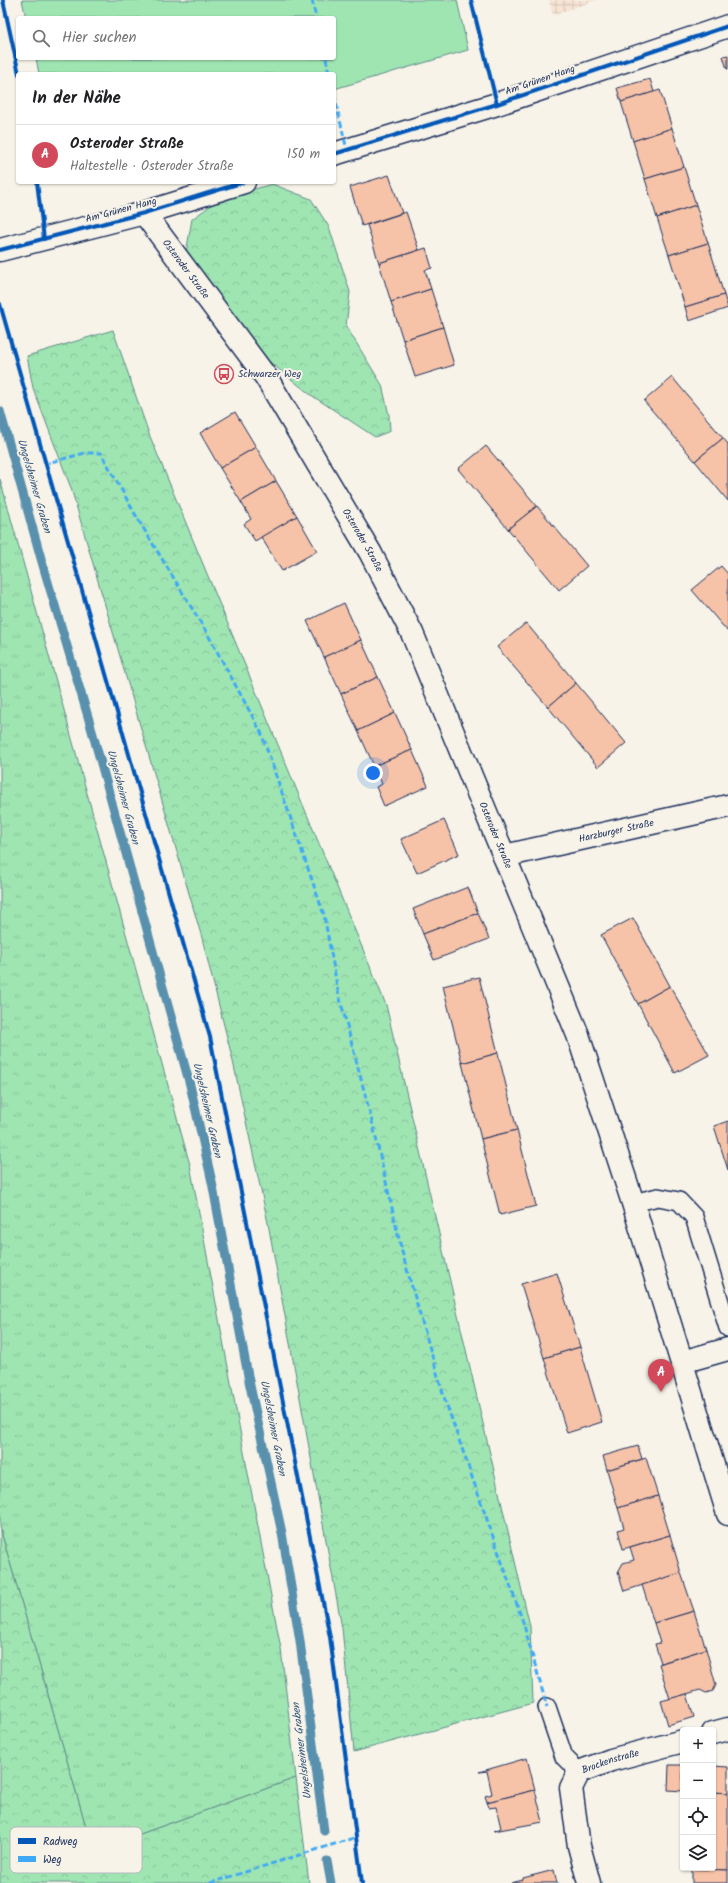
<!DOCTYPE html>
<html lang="de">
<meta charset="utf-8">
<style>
:root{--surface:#fff;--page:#f2f2f2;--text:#202124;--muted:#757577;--line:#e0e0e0;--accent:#d1495b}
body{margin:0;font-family:Kalam,sans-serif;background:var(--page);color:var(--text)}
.controls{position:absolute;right:12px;bottom:12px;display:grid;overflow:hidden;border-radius:4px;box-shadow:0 1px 3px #0004}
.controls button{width:36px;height:36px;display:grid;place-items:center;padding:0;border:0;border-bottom:1px solid var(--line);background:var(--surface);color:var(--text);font:20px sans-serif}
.you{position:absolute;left:373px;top:773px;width:14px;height:14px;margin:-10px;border:3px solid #fff;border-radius:50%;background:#1a73e8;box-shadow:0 0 0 6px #1a73e833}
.badge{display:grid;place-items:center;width:26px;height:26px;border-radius:50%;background:var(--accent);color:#fff;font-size:13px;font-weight:700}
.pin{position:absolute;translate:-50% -33px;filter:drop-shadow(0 1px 2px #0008)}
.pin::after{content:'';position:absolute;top:21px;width:14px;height:12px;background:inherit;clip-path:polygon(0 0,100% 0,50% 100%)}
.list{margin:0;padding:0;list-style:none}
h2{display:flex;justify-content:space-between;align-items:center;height:52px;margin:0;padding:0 16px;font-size:17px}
h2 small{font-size:13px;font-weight:400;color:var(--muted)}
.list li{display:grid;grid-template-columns:26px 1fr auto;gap:12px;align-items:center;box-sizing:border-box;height:60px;padding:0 16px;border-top:1px solid var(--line)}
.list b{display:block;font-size:15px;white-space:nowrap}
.list p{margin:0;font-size:13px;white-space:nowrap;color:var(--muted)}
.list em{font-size:13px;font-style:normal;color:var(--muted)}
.icon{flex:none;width:22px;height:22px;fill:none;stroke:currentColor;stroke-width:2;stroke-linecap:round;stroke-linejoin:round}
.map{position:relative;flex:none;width:728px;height:1883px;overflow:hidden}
.search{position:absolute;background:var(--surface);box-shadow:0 1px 3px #0004;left:16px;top:16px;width:320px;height:44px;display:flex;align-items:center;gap:10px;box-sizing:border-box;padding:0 14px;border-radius:4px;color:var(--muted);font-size:15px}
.panel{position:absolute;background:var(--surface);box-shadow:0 1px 3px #0004;left:16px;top:72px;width:320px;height:112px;border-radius:4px}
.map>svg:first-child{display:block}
</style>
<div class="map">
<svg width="728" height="1883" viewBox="0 0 728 1883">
<defs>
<pattern id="industrial-grid" width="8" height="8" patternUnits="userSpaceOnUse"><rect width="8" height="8" fill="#f7e4d5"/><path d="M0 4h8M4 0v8" fill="none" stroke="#d3c4b9"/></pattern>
<pattern id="grass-tufts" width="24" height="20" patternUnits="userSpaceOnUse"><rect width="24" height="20" fill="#9fe5b2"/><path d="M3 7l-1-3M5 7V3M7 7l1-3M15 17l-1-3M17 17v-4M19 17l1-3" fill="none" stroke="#88c59c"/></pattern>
<pattern id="forest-crowns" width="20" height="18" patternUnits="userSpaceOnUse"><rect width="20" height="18" fill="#9fe5b2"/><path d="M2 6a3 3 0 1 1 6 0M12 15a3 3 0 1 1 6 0" fill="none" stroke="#88c59c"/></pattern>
</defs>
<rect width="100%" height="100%" fill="#f7f3e8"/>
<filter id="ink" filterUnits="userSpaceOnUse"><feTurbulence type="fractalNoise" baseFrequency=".025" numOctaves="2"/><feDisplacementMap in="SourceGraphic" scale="8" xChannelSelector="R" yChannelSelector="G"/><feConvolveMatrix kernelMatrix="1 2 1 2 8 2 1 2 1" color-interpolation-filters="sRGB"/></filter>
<g filter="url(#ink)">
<polygon fill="url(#industrial-grid)" points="549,0 597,0 553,15"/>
<polygon fill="url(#grass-tufts)" stroke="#5d8a88" points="0,479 190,1165 281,1649 296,1778 93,1851 0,1528"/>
<g fill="url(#forest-crowns)" stroke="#5d8a88">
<polygon points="272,184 311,199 329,227 350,292 346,326 382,385 389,415 390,431 375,437 311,395 266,359 186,253 192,219 220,199"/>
<polygon points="113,330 149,434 386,1005 530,1626 533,1703 354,1752 342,1628 268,1223 232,1057 202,938 71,488 33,388 27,356"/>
<polygon points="0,1528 93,1851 296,1778 309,1883 0,1883"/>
</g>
<polygon fill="#9fe5b2" stroke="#5d8a88" points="22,0 457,0 468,50 334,89 334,74 39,74 36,58 334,58 334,18 26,18"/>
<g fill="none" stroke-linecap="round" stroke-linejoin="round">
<g stroke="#5990ad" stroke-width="9">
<polyline points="0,411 42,562 89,720 190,1085 212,1182 249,1381 282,1533 300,1641 324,1831"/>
<polyline points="327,1861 331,1883"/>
</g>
</g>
<g fill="#f6c2a8" stroke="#1b2f5e">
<polygon points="728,55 728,69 727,69 723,56"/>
<polygon points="650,79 654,92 621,102 617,88"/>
<polygon points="660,90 672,128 633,141 621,102"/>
<polygon points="672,128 684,167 645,179 633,141"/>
<polygon points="684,167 696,205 657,218 645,179"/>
<polygon points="389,175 402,213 362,226 350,187"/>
<polygon points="696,205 708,243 669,255 657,218"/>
<polygon points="406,212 419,250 379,263 367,225"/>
<polygon points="708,243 724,295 685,307 669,255"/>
<polygon points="426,248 432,268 425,270 431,289 391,302 379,263"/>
<polygon points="431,289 443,327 403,340 391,302"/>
<polygon points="724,295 728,308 689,321 685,307"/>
<polygon points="443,327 454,365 415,377 403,340"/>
<polygon points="672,377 723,438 695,461 644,401"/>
<polygon points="235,412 256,447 220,468 200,433"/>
<polygon points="723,438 728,444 728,501 695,461"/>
<polygon points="486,446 537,506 508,529 458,469"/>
<polygon points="256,447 276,481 241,502 220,468"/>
<polygon points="276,481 297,516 255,541 244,524 251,519 241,502"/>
<polygon points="537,506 587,566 559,590 508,529"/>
<polygon points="297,516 317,551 282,571 261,537"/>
<polygon points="721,566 728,574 728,632 692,590"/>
<polygon points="344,603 361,640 324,657 307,621"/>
<polygon points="526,623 576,683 548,707 497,647"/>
<polygon points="361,640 378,677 341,694 324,657"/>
<polygon points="378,677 395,713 358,731 341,694"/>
<polygon points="576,683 626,743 598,767 548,707"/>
<polygon points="395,713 412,750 374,766 358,731"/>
<polygon points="412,750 428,786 384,806 376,787 382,784 374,766"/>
<polygon points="444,820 459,854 417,873 401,839"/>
<polygon points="468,887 478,913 423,934 413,909"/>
<polygon points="478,913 489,939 434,960 423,934"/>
<polygon points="633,918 670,986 638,1004 601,935"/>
<polygon points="479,977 498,1053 462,1063 443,986"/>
<polygon points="670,986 709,1055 675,1073 638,1004"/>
<polygon points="498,1053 517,1130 481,1139 462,1063"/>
<polygon points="728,1121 728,1170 714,1126"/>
<polygon points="517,1130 536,1206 500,1215 481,1139"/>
<polygon points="557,1273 580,1347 544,1358 521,1284"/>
<polygon points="580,1347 602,1422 567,1433 544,1358"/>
<polygon points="638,1446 642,1459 607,1470 603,1456"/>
<polygon points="646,1458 658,1496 618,1508 607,1470"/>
<polygon points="658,1496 670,1535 623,1549 618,1530 624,1528 618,1508"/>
<polygon points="670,1535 681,1573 624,1591 618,1572 623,1563 634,1560 630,1547"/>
<polygon points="681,1573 694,1611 654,1623 642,1585"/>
<polygon points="694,1611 706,1649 661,1663 655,1644 660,1643 654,1623"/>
<polygon points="706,1649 716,1685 713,1691 706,1693 700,1690 670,1699 659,1664"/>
<polygon points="687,1694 694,1717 668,1725 661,1701"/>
<polygon points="527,1758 535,1790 487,1802 485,1796 492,1794 487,1771 479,1772"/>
<polygon points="669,1765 683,1765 683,1791 668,1790"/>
<polygon points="713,1766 728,1767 728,1793 713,1792"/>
<polygon points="535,1790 543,1822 494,1831 501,1828 496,1807 489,1808 487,1802"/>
<polygon points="713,1792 728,1793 728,1870 692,1869 713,1868"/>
<polygon points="692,1869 728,1870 728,1883 692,1883"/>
<polygon points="554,1870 557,1883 511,1883 523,1880 523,1878"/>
</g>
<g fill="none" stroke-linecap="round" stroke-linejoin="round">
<g stroke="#1b2f5e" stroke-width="20">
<g id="service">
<polyline points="633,1203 658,1197 679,1201 694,1217 728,1328"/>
<polyline points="547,1707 564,1757 579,1772"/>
</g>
</g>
<g stroke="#1b2f5e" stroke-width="25">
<g id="minor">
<polyline points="334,154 497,104 728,26"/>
<path id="s1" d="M144 213 266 377 370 552 412 633 578 1035 633 1203 728 1514"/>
<polyline points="0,250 144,213 244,182"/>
<path id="s2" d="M504 856 728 806"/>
<polyline points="682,1362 728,1349"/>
<polyline points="713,1733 728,1729"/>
<path id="s3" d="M589 1883 579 1846 571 1788 579 1772 611 1760 683 1741"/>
</g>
</g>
<use href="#service" stroke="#f7f3e8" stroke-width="17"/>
<use href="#minor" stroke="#f7f3e8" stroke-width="22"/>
<g stroke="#3fa9f5" stroke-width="3" stroke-dasharray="6 3" stroke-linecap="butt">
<polyline points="312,0 316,18"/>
<polyline points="326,58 329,74"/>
<polyline points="334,95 347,150"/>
<polyline points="44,464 85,453 101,453 139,521 207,633 261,732 324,915 338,991 373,1125 402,1252 420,1315 445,1400 523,1622 547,1707"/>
<polyline points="210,1883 357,1837"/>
</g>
<g stroke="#f7f3e8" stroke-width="6">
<g id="cycleway">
<polyline points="3,0 19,74"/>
<polyline points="471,0 497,104"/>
<polyline points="334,154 497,104 728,26"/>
<polyline points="37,182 44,239"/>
<polyline points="0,250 144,213 244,182"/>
<polyline points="0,304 210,1037 330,1637 362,1883"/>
</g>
</g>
<use href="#cycleway" stroke="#0057b8" stroke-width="4"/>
</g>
</g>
<defs>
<g id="bus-ring" transform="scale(1)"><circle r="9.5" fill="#f7f3e8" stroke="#d1495b" stroke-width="1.5"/><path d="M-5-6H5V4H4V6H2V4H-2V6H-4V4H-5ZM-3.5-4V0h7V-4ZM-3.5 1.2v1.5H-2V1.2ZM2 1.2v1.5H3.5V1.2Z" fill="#d1495b"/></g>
</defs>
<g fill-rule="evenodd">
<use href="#bus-ring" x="224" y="374"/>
</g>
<g text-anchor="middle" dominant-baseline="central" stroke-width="4" stroke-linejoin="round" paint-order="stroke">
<g font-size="10" fill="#1b2f5e" stroke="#f7f3e8">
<text transform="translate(540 80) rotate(-19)">Am Grünen Hang</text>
<text transform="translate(121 210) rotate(-15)">Am Grünen Hang</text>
<text stroke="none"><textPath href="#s1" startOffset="70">Osteroder Straße</textPath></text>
<text stroke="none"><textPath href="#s1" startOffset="394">Osteroder Straße</textPath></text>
<text stroke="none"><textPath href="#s2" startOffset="115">Harzburger Straße</textPath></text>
<text stroke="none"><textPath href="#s1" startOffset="718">Osteroder Straße</textPath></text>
<text stroke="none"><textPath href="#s3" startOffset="148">Brockenstraße</textPath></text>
</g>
<g font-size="10" fill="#1b2f5e" stroke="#f7f3e8" text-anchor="start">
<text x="238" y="374">Schwarzer Weg</text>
</g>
<g font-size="11" font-style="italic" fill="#35577f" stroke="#f7f3e8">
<text transform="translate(34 486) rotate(74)">Ungelsheimer Graben</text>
<text transform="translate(123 797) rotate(75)">Ungelsheimer Graben</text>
<text transform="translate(207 1110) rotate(77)">Ungelsheimer Graben</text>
<text transform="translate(273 1428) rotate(79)">Ungelsheimer Graben</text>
<text transform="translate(302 1751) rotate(-97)">Ungelsheimer Graben</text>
</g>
</g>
<rect x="10" y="1827" width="132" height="46" rx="6" fill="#f7f3e8" stroke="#b5b8bf" stroke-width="1"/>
<rect x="18" y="1838" width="18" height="6" fill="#0057b8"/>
<rect x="18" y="1856" width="18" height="6" fill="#3fa9f5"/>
<g font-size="11" fill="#1b2f5e">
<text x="43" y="1845">Radweg</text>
<text x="43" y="1863">Weg</text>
</g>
</svg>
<div class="controls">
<button>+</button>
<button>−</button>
<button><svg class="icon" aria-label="locate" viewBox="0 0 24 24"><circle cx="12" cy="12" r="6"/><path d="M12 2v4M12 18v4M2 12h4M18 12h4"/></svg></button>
<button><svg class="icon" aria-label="layers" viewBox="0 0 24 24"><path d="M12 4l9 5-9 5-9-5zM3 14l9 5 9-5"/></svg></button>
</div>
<div class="you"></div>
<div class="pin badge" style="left:661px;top:1392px">A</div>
<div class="search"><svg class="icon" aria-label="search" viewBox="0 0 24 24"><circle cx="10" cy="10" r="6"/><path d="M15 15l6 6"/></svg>Hier suchen</div>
<section class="panel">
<h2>In der Nähe<small></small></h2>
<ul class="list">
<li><span class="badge">A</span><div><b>Osteroder Straße</b><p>Haltestelle · Osteroder Straße</p></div><em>150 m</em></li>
</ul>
</section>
</div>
